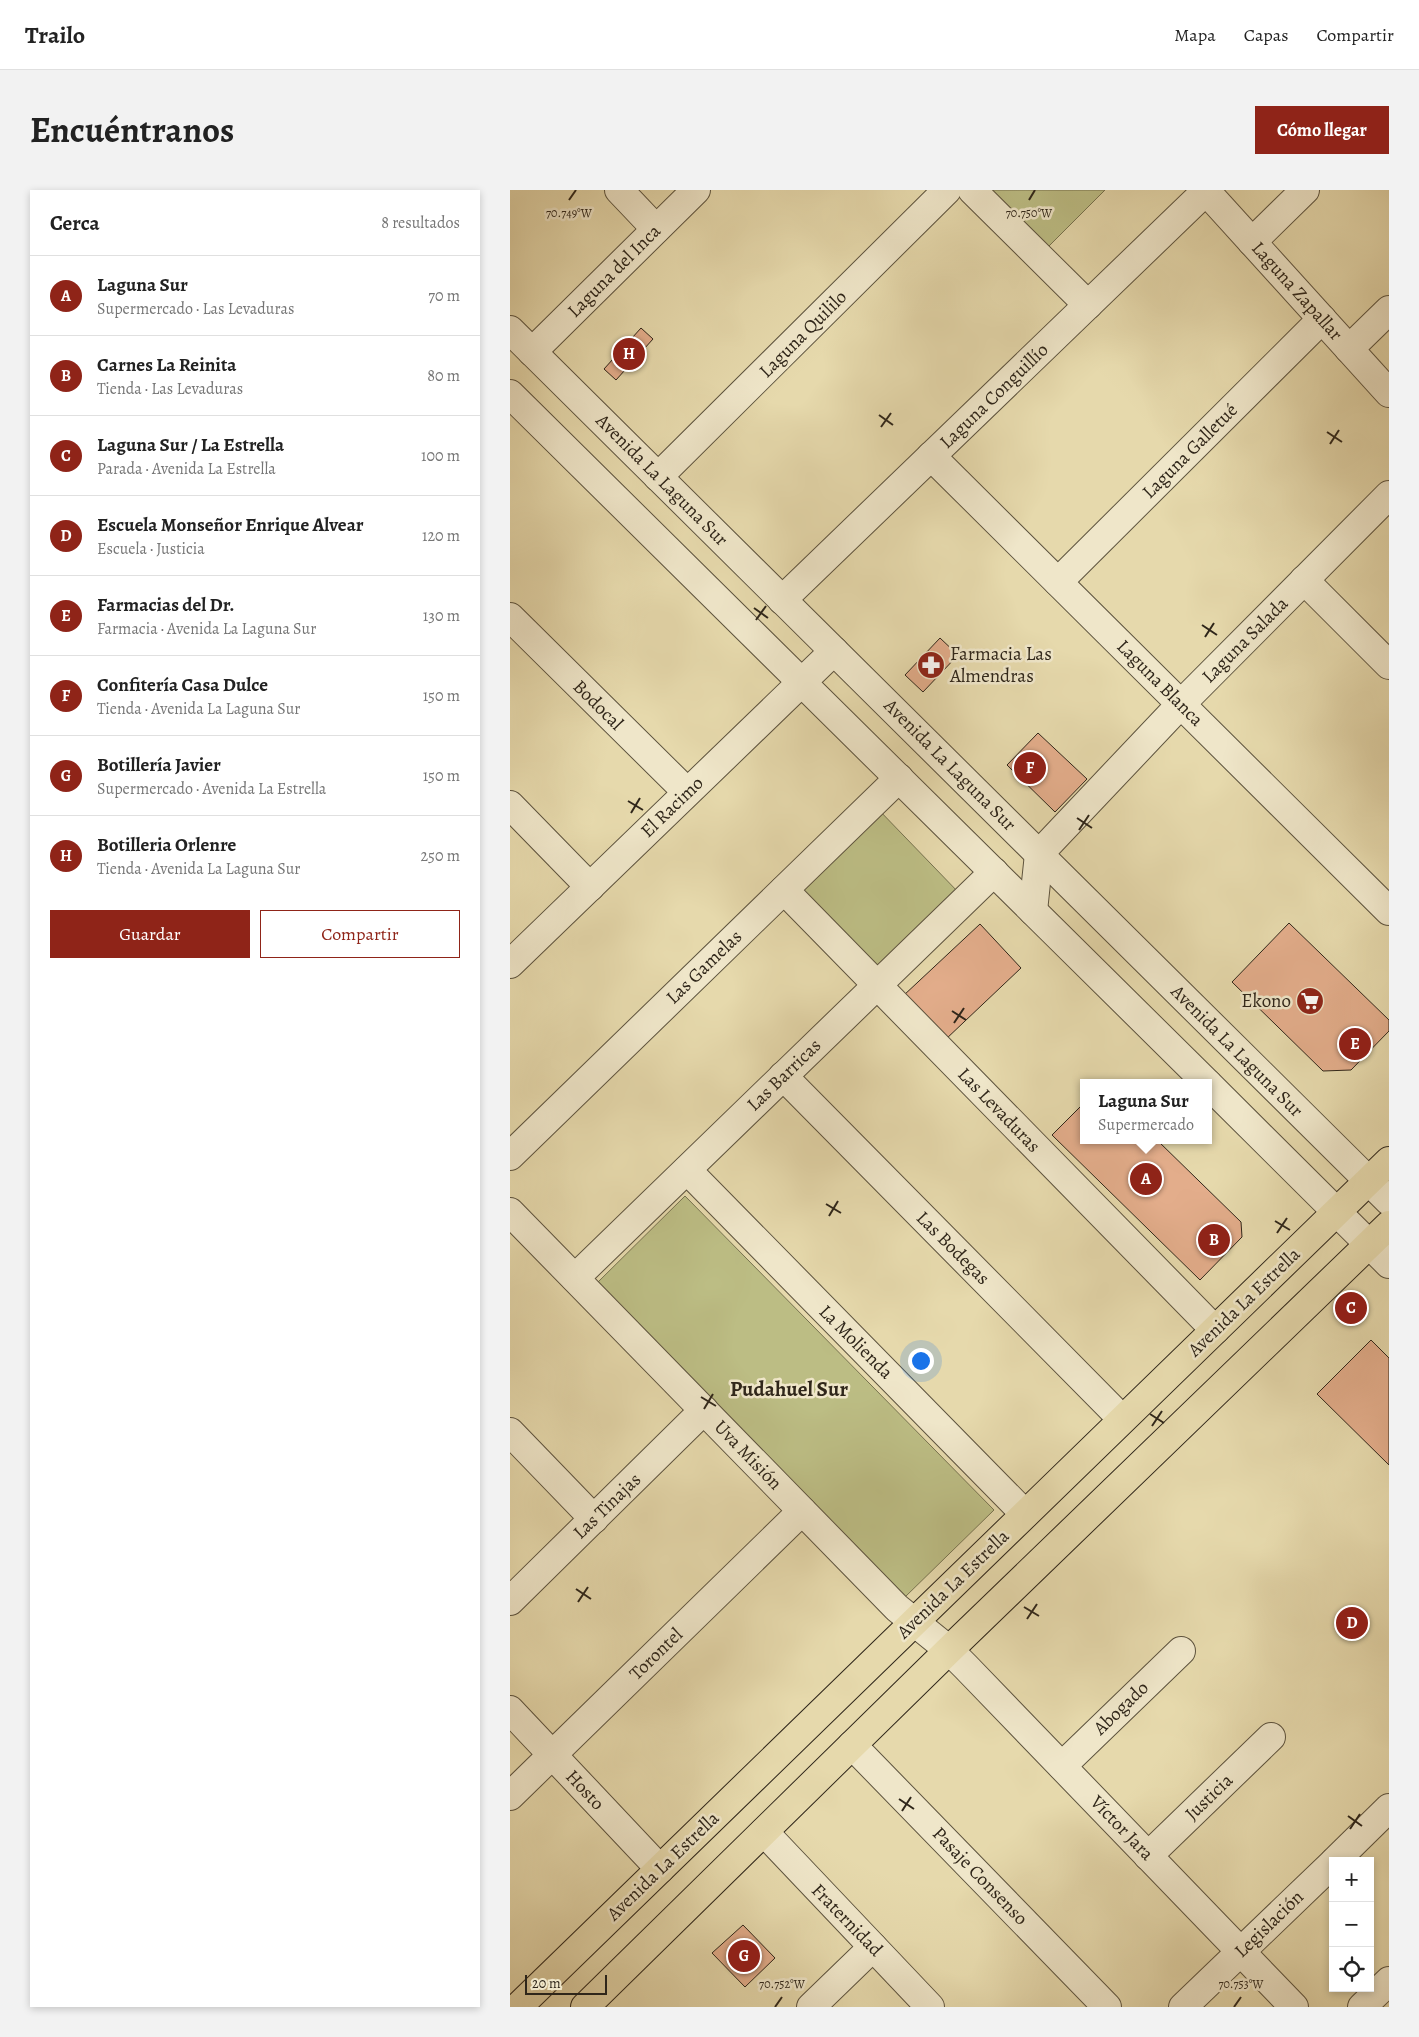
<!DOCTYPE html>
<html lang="es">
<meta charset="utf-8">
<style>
:root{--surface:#fff;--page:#f2f2f2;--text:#222;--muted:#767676;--line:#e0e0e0;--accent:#8f2418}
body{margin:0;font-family:Alegreya,serif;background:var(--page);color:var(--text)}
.controls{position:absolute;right:15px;bottom:15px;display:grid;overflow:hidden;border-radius:0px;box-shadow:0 2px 8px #0003}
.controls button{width:45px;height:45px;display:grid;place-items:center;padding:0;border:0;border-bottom:1px solid var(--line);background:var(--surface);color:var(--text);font:25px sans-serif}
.scale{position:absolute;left:15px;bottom:12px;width:82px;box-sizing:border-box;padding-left:5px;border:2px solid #2f261a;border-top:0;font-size:14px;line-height:18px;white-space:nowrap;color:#2f261a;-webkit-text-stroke:4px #efe6c9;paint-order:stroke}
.you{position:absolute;left:410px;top:1170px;width:18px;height:18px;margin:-12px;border:4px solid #fff;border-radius:50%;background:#1a73e8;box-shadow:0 0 0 8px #1a73e833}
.badge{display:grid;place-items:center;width:32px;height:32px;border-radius:50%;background:var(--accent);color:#fff;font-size:16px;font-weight:700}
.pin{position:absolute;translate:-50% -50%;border:2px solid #fff;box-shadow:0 1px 5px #0006}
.popup{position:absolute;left:570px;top:889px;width:132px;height:65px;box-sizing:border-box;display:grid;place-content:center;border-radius:0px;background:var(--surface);filter:drop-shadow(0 1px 4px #0005);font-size:16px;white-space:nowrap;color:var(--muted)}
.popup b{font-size:19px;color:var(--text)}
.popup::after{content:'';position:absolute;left:50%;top:100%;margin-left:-10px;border:10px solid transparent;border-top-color:var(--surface)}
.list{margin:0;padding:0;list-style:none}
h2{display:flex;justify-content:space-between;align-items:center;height:65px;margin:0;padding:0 20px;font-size:21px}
h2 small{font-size:16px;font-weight:400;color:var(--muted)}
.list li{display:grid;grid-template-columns:32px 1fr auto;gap:15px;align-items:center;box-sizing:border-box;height:80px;padding:0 20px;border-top:1px solid var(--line)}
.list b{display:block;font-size:19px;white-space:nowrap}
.list p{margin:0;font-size:16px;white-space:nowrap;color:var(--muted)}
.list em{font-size:16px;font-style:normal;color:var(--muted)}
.actions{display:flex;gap:10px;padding:15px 20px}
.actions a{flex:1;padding:11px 0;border:1px solid var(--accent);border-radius:0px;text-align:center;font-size:18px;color:var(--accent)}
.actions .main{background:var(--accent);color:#fff}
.icon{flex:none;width:28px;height:28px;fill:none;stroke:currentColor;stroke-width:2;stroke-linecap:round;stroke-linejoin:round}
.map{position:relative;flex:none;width:879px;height:1817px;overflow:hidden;border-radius:0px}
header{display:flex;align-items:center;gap:30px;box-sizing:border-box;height:70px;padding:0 25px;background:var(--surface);border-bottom:1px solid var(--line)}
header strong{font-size:24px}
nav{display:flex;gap:28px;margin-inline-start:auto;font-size:18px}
.intro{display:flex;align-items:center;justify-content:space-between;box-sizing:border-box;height:120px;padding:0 30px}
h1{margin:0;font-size:35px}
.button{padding:12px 22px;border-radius:0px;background:var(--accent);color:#fff;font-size:18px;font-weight:700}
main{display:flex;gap:30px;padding:0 30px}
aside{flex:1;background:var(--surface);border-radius:0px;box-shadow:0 2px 8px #0003}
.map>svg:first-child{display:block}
</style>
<header>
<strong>Trailo</strong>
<nav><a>Mapa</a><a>Capas</a><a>Compartir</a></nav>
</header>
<div class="intro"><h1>Encuéntranos</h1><a class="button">Cómo llegar</a></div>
<main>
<aside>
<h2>Cerca<small>8 resultados</small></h2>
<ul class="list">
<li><span class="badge">A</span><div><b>Laguna Sur</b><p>Supermercado · Las Levaduras</p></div><em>70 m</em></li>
<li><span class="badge">B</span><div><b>Carnes La Reinita</b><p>Tienda · Las Levaduras</p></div><em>80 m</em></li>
<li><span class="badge">C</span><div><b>Laguna Sur / La Estrella</b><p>Parada · Avenida La Estrella</p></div><em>100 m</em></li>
<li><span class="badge">D</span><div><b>Escuela Monseñor Enrique Alvear</b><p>Escuela · Justicia</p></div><em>120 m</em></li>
<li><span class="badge">E</span><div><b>Farmacias del Dr.</b><p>Farmacia · Avenida La Laguna Sur</p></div><em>130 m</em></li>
<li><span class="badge">F</span><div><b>Confitería Casa Dulce</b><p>Tienda · Avenida La Laguna Sur</p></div><em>150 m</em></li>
<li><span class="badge">G</span><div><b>Botillería Javier</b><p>Supermercado · Avenida La Estrella</p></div><em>150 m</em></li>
<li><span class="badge">H</span><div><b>Botilleria Orlenre</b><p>Tienda · Avenida La Laguna Sur</p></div><em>250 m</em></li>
</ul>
<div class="actions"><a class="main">Guardar</a><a>Compartir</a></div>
</aside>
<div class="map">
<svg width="879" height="1817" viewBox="0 0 879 1817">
<rect width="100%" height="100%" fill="#e6d9ac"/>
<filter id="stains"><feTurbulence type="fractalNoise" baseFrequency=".004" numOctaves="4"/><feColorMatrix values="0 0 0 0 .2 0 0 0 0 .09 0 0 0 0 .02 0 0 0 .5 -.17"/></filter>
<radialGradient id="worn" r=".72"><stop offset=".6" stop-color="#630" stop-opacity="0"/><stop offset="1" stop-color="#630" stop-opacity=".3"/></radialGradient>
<g fill="#bcbd84" stroke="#76724f">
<polygon points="478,0 595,0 536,59"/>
<polygon points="366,617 450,704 369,786 286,701"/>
<polygon points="175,1006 484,1320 394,1408 86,1094"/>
</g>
<g fill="#e3ad8b" stroke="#2f261a">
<polygon points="131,138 143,149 106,190 94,179"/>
<polygon points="430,448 448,465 413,502 395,485"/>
<polygon points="528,543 577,589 545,622 497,575"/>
<polygon points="779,733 879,830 879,841 841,880 813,881 722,792"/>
<polygon points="470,734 511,778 435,850 393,806"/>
<polygon points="574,913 574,950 647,950 731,1032 732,1047 690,1090 542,945"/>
<polygon points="861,1150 879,1168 879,1275 807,1204"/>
<polygon points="233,1735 265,1768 235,1797 202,1763"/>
</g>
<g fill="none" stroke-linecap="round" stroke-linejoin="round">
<g stroke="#5d533e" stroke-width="30">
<g id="minor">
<polyline points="109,0 146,39"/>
<polyline points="462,0 578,115"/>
<polyline points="695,0 879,203"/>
<polyline points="742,52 795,0"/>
<polyline points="0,140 879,1011"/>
<polyline points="839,159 879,120"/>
<polyline points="22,162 186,0"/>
<polyline points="0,204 697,893"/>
<polyline points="421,266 879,721"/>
<polyline points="148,287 437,0"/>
<polyline points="794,390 879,475"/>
<polyline points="548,392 812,129"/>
<polyline points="272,410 696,1"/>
<polyline points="0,427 177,602"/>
<polyline points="0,615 80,697"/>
<polyline points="274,700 705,1140"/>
<polyline points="523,721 529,664 671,514 879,305"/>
<polyline points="0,774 324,461"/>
<polyline points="273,886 612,1229"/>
<polyline points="698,894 879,1074"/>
<polyline points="0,966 389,588"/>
<polyline points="177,980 515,1324"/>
<polyline points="0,1022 387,1418 439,1460 456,1477 784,1817"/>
<polyline points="65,1088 484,682"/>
<polyline points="0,1242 84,1329"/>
<polyline points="0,1411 194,1220"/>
<polyline points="0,1520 150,1679"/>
<polyline points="342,1555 597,1817"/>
<polyline points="552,1576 671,1461"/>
<polyline points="0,1606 292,1321"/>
<polyline points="254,1642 420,1817"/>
<polyline points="638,1666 761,1547"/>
<polyline points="825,1671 879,1618"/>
<polyline points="301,1817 363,1757"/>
<polyline points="673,1817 823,1673"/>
<polyline points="852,1817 879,1791"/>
</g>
</g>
<g stroke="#2f261a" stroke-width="30">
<g id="major">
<polyline points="8,1817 879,971"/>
<polyline points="75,1817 439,1460 879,1035"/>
</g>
</g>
<use href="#minor" stroke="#efe6c9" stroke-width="28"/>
<use href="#major" stroke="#e6d9ac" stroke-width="28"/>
</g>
<path fill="none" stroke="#2f261a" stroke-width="2" d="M59 10 66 0M519 10 525 0M369 225 383 235M371 237 381 223M817 242 832 252M820 254 829 240M244 418 258 428M246 430 256 416M692 435 707 445M695 447 704 433M118 611 133 620M121 623 130 608M567 628 582 638M569 640 579 625M442 821 456 830M444 833 454 818M316 1014 331 1023M319 1026 328 1011M765 1031 780 1040M767 1043 777 1028M191 1207 206 1216M194 1219 203 1204M640 1224 654 1233M642 1236 652 1221M66 1399 81 1409M68 1412 78 1397M514 1417 529 1426M517 1429 527 1414M389 1609 404 1619M392 1621 401 1607M838 1626 852 1636M840 1639 850 1624M265 1817 272 1807M724 1817 731 1807"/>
<defs>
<g id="pharmacy-disc" transform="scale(1.4375)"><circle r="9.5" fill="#8f2418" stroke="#efe6c9"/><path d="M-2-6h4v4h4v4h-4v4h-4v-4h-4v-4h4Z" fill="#fff"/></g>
<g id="supermarket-disc" transform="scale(1.4375)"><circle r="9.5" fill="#8f2418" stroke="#efe6c9"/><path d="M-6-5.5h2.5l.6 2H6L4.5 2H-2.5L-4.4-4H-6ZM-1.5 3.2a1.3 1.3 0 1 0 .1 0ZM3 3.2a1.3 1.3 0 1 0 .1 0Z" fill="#fff"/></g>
</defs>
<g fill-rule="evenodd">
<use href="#pharmacy-disc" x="421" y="475"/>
<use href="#supermarket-disc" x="800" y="811"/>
</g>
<g text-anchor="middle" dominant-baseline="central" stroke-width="5" stroke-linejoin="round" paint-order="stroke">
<g font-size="19" fill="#2f261a" stroke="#efe6c9">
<text transform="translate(104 81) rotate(-45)">Laguna del Inca</text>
<text transform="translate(787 101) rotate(48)">Laguna Zapallar</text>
<text transform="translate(293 144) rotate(-45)">Laguna Quililo</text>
<text transform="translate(484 206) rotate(-44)">Laguna Conguillío</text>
<text transform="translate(680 261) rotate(-45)">Laguna Galletué</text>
<text transform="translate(152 290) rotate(45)">Avenida La Laguna Sur</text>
<text transform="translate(735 450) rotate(-45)">Laguna Salada</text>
<text transform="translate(650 493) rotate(45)">Laguna Blanca</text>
<text transform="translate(88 515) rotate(45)">Bodocal</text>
<text transform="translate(440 575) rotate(45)">Avenida La Laguna Sur</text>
<text transform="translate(162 617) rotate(-44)">El Racimo</text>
<text transform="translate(194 777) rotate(-44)">Las Gamelas</text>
<text transform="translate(727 861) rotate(45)">Avenida La Laguna Sur</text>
<text transform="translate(274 885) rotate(-44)">Las Barricas</text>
<text transform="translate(489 920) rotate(46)">Las Levaduras</text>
<text transform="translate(443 1058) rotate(45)">Las Bodegas</text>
<text transform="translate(734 1112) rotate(-44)">Avenida La Estrella</text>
<text transform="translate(346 1152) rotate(45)">La Molienda</text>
<text transform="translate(238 1265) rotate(46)">Uva Misión</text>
<text transform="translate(97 1316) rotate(-44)">Las Tinajas</text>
<text transform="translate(443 1394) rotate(-44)">Avenida La Estrella</text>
<text transform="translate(146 1464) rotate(-44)">Torontel</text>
<text transform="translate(611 1518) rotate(-44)">Abogado</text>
<text transform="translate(75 1600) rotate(47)">Hosto</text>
<text transform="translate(699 1607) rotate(-44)">Justicia</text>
<text transform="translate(612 1638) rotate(46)">Víctor Jara</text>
<text transform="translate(153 1676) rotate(-44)">Avenida La Estrella</text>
<text transform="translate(470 1686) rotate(46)">Pasaje Consenso</text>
<text transform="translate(337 1730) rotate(46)">Fraternidad</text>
<text transform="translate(759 1734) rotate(-44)">Legislación</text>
</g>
<g font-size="19" fill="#2f261a" stroke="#efe6c9" text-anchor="start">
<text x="440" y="464">Farmacia Las<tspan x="440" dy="22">Almendras</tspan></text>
<text x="781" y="811" text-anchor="end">Ekono</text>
</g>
<g font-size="21" font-weight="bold" fill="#2f261a" stroke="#efe6c9">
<text x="279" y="1199">Pudahuel Sur</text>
</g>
</g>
<g font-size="12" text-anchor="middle" fill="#2f261a" stroke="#efe6c9" stroke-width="5" stroke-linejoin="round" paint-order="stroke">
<text x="59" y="27">70.749°W</text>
<text x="519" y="27">70.750°W</text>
<text x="272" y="1798">70.752°W</text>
<text x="731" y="1798">70.753°W</text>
</g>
<rect width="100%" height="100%" filter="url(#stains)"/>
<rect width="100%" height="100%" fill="url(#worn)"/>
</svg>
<div class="controls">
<button>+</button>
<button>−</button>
<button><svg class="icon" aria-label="locate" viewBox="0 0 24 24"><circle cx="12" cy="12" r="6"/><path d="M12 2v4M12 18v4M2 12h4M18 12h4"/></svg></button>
</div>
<div class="scale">20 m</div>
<div class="you"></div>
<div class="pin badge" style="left:636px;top:989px">A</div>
<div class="popup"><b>Laguna Sur</b>Supermercado</div>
<div class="pin badge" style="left:704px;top:1050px">B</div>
<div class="pin badge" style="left:841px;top:1118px">C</div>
<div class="pin badge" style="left:842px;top:1433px">D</div>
<div class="pin badge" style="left:845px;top:854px">E</div>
<div class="pin badge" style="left:520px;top:578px">F</div>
<div class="pin badge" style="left:234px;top:1766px">G</div>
<div class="pin badge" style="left:119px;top:164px">H</div>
</div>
</main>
